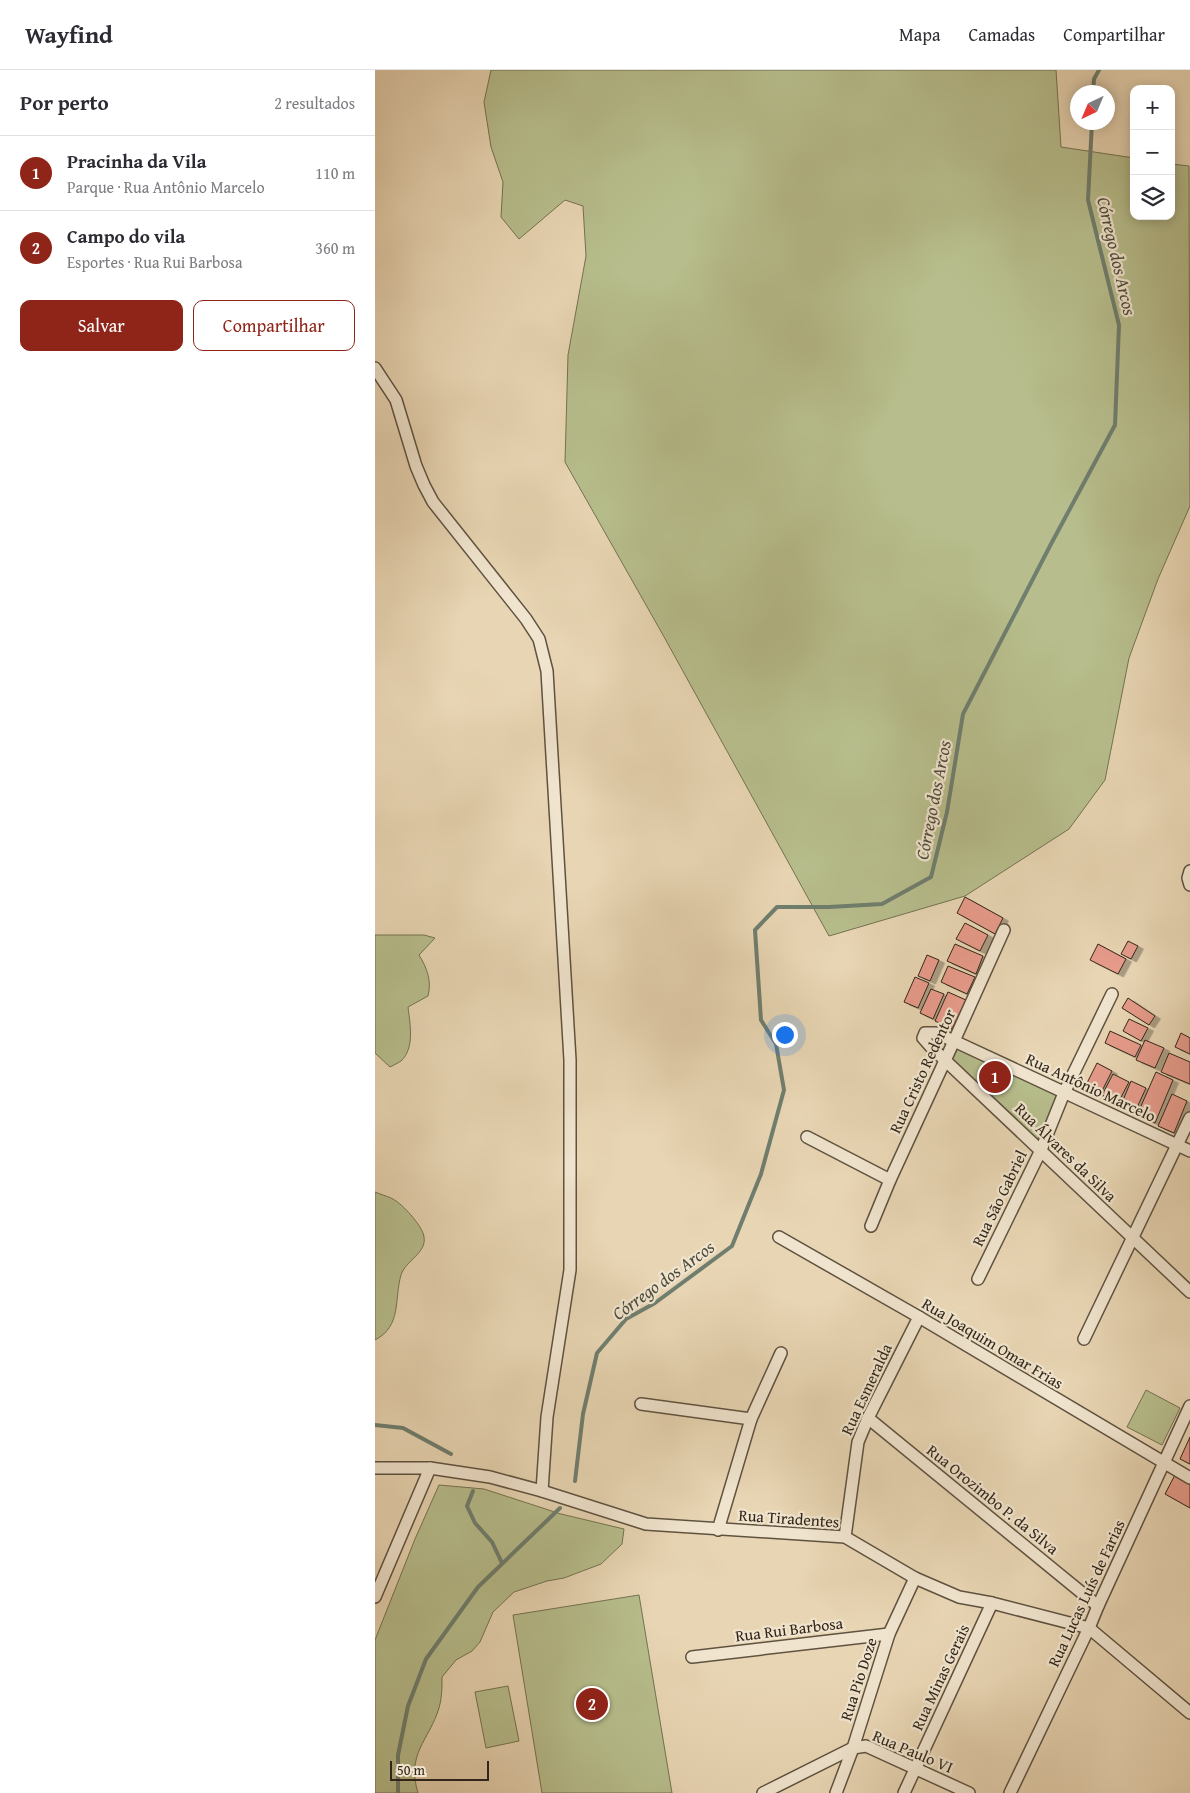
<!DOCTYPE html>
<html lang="pt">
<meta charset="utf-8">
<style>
:root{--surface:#fff;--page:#f7f7f7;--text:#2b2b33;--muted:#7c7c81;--line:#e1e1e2;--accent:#8f2418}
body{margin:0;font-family:"Gentium Book Plus",serif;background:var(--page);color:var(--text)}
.controls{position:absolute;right:15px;top:15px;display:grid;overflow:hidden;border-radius:10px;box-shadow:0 2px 12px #0003}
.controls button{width:45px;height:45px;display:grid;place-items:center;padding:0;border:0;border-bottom:1px solid var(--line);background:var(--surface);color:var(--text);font:25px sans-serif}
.compass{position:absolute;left:695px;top:15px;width:45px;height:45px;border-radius:50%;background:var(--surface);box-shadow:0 2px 12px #0003;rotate:224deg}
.scale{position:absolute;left:15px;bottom:12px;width:99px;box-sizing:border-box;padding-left:5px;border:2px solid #312619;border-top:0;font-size:14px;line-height:18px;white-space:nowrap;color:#312619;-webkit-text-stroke:4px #f0e4ce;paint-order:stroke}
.you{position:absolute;left:409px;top:964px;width:18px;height:18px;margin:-12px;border:4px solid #fff;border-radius:50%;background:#1a73e8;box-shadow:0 0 0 8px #1a73e833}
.badge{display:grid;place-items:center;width:32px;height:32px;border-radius:50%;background:var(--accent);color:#fff;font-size:16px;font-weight:700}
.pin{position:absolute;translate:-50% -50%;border:2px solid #fff;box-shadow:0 1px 5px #0006}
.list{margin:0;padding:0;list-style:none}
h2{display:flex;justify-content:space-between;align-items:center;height:65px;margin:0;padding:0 20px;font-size:21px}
h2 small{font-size:16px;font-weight:400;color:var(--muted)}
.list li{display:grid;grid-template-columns:32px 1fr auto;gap:15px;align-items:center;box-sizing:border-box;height:75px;padding:0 20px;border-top:1px solid var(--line)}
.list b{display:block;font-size:19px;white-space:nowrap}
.list p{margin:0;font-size:16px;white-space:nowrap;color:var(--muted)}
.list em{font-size:16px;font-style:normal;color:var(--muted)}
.actions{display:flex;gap:10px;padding:15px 20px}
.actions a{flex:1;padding:11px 0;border:1px solid var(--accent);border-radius:10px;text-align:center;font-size:18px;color:var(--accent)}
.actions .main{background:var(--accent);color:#fff}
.icon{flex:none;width:28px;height:28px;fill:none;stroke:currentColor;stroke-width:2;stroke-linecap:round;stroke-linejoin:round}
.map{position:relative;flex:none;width:815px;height:1723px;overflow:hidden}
header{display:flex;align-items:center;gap:30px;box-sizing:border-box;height:70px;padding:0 25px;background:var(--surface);border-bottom:1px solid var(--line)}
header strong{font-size:24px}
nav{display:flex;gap:28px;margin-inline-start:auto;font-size:18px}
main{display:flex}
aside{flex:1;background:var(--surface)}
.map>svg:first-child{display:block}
</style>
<header>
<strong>Wayfind</strong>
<nav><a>Mapa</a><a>Camadas</a><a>Compartilhar</a></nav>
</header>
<main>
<aside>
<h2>Por perto<small>2 resultados</small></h2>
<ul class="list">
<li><span class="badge">1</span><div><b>Pracinha da Vila</b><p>Parque · Rua Antônio Marcelo</p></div><em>110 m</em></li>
<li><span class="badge">2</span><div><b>Campo do vila</b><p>Esportes · Rua Rui Barbosa</p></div><em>360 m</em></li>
</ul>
<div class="actions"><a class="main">Salvar</a><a>Compartilhar</a></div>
</aside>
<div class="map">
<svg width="815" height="1723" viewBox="0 0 815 1723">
<defs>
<filter id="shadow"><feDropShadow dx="5.5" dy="3" stdDeviation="0" flood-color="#0004"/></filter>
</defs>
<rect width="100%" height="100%" fill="#e8d5b3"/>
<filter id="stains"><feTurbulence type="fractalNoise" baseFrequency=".004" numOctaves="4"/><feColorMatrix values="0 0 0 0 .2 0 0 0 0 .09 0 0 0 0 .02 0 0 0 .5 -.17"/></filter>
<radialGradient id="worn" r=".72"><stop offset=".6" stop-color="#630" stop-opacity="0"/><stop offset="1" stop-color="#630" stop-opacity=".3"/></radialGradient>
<g fill="#b7bd8c" stroke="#747252">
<polygon points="116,0 681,0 686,77 759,88 759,146 796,146 796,94 814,96 815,436 783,509 754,588 730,710 694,759 590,826 454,866 288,565 190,392 193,285 211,186 208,136 190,130 144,169 126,147 128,112 116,77 109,32"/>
<path d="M0 865H49L60 868 44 885C52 898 57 911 53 926L33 937C35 954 40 978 26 991 23 993 19 995 15 997L0 983Z"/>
<polygon points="583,978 683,1026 662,1070 575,989"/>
<path d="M0 1122C7 1125 16 1127 21 1131 30 1137 48 1157 49 1167 52 1183 30 1191 26 1205 19 1229 27 1256 0 1270Z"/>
<polygon points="771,1320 805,1338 787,1375 752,1357"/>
<path d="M64 1415 109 1419 186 1444 249 1459 247 1474 226 1494 189 1508 172 1511 139 1522 118 1542 105 1572 97 1581 81 1590 67 1607C67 1618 67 1627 64 1638 54 1671 31 1683 43 1723H0V1570L40 1469Z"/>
<polygon points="264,1525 297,1723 167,1723 138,1545"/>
<polygon points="133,1616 144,1671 111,1678 100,1622"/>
</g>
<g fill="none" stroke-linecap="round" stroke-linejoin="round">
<g stroke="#6f7e6e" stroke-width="4">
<polyline points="718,22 719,9 724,0"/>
<polyline points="0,1355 28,1358 76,1384"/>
<polyline points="200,1411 208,1344 222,1283 251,1249 280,1233 357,1176 386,1104 409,1020 401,974 386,950 380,860 402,837 454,837 507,834 556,807 572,742 588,644 676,474 740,355 744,255 713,130 717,52"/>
<polyline points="98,1421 92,1436 100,1453 117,1472 127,1493"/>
<polyline points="23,1723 23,1685 33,1636 51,1589 103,1517 185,1438"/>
</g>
</g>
<g fill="#e79b8b" stroke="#312619" filter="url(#shadow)">
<polygon points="590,827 628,848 620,864 582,843"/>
<polygon points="590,853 613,865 605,881 581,869"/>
<polygon points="753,871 763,876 756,889 746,884"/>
<polygon points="580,874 608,886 601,904 572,891"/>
<polygon points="723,874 751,889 743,904 715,890"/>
<polygon points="552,885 564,890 555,911 543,906"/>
<polygon points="573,896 600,907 592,924 566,912"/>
<polygon points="540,907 554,913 543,938 529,932"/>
<polygon points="556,919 569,924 558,949 545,943"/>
<polygon points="573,922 591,930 577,959 560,951"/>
<polygon points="753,928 780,946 774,955 747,938"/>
<polygon points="754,949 773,958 766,971 748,961"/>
<polygon points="735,961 766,975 760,987 730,973"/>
<polygon points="806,963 815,968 815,984 800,977"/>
<polygon points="770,970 789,978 780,998 761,990"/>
<polygon points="794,983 815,992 815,1014 786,1002"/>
<polygon points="722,993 737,1001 725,1025 710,1017"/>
<polygon points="781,1002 798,1010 780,1053 762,1045"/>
<polygon points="738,1004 754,1012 743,1033 727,1025"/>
<polygon points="756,1011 771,1018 760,1042 746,1035"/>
<polygon points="797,1024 812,1031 799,1063 783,1056"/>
<polygon points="815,1367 815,1394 805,1389"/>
<polygon points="801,1403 815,1411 815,1438 790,1424"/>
</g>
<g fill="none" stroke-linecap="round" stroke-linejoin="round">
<g stroke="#5f5240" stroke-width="14">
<g id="minor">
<polyline points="0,298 21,330 41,396 49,415 58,432 151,549 164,569 172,601 195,990 195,1200 172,1347 167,1421"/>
<polyline points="815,801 813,808 815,815"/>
<polyline points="432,1067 515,1110"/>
<polyline points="815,1081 579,971 561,963 550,963 548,968 555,976 815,1222"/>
<polyline points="496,1156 515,1110 579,971 629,860"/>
<polyline points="404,1167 544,1247 815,1408"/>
<polyline points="603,1209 666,1080 689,1023 737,924"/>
<polyline points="709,1269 815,1048"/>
<polyline points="266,1334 376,1349"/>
<polyline points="493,1348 723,1536"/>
<polyline points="0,1398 55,1398 115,1407 167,1421 271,1454 470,1467 540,1508 584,1527 617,1533 714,1558 815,1643"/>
<polyline points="343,1460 376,1349 406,1283"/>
<polyline points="470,1467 483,1372 493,1348 544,1247"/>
<polyline points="0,1527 55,1398"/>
<polyline points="317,1587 514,1564"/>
<polyline points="388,1723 478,1678 491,1676 594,1723"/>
<polyline points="461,1723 478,1678 514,1564 540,1508"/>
<polyline points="529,1723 617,1533"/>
<polyline points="635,1723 714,1558 723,1536 815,1336"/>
</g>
</g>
<use href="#minor" stroke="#f0e4ce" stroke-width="11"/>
</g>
<g text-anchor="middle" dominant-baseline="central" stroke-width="4.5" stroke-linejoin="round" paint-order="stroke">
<g font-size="16" fill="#312619" stroke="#f0e4ce">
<text transform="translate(547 1001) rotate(-65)">Rua Cristo Redentor</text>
<text transform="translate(716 1017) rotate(25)">Rua Antônio Marcelo</text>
<text transform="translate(691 1082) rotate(44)">Rua Álvares da Silva</text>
<text transform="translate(624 1128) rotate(-64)">Rua São Gabriel</text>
<text transform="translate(618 1273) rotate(31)">Rua Joaquim Omar Frias</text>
<text transform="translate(491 1319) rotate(-65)">Rua Esmeralda</text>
<text transform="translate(618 1429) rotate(39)">Rua Orozimbo P. da Silva</text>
<text transform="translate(414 1448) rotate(4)">Rua Tiradentes</text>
<text transform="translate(711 1523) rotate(-65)">Rua Lucas Luís de Farias</text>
<text transform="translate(414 1559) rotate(-7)">Rua Rui Barbosa</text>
<text transform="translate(565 1607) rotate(-65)">Rua Minas Gerais</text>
<text transform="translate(483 1609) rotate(-72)">Rua Pio Doze</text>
<text transform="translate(538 1681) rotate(23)">Rua Paulo VI</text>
</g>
<g font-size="18" font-style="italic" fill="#4b4b3c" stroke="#f0e4ce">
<text transform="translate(742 186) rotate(77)">Córrego dos Arcos</text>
<text transform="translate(558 730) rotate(-79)">Córrego dos Arcos</text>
<text transform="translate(288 1210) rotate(-36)">Córrego dos Arcos</text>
</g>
</g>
<rect width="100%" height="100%" filter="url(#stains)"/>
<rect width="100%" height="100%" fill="url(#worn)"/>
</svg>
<div class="controls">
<button>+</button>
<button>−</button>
<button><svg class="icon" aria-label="layers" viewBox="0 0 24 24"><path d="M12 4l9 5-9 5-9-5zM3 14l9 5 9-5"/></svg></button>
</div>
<svg class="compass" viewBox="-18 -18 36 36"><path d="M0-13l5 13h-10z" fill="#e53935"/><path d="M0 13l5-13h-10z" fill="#7c7c81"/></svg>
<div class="scale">50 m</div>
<div class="you"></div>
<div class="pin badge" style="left:620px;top:1007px">1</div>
<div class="pin badge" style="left:217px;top:1634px">2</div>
</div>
</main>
